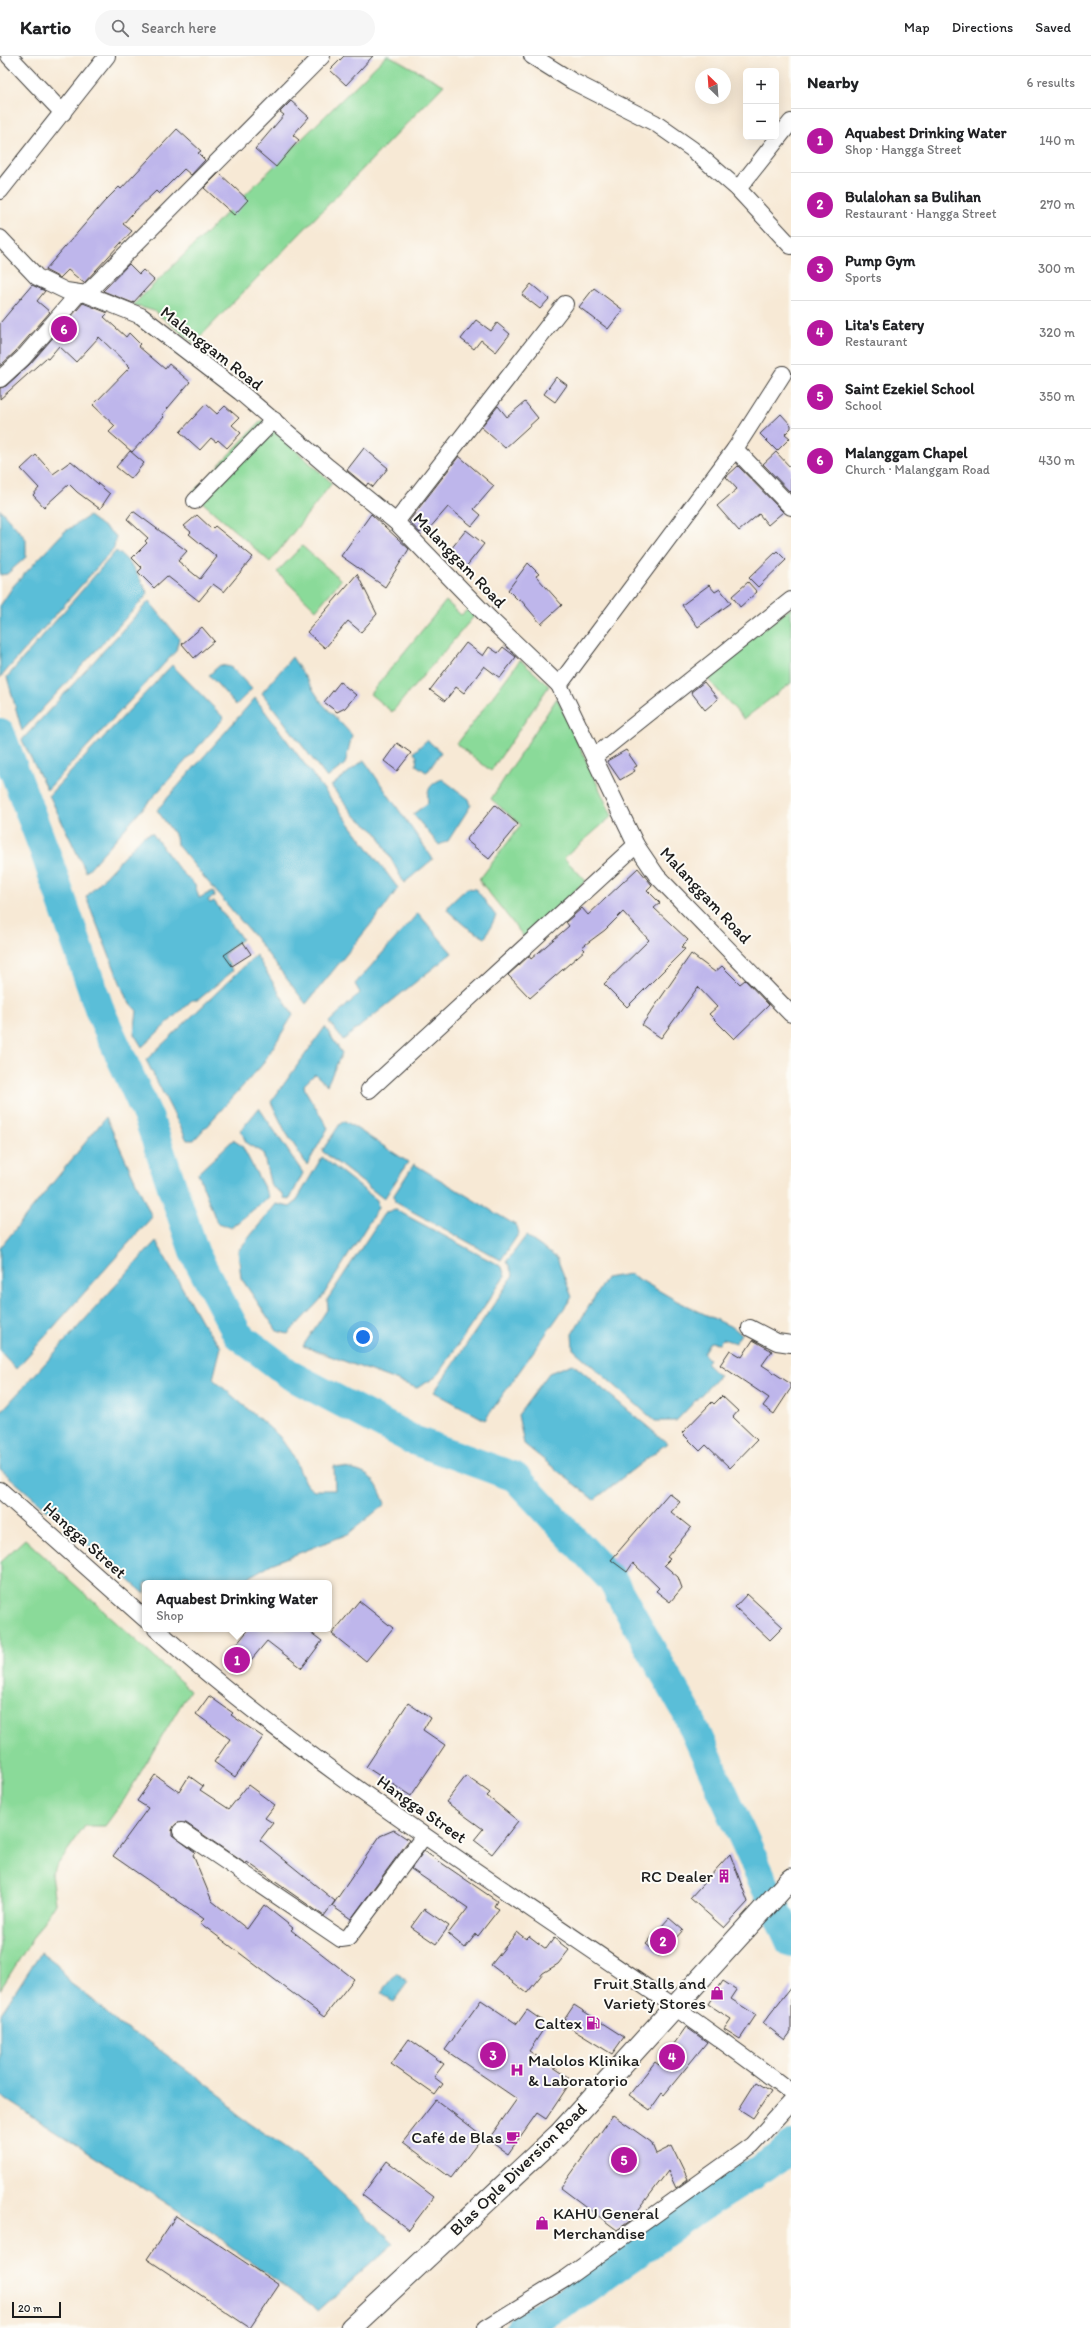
<!DOCTYPE html>
<meta charset="utf-8">
<style>
:root{--surface:#fff;--page:#f6f6f6;--text:#202124;--muted:#757577;--line:#e0e0e0;--accent:#b5179e}
body{margin:0;font-family:Itim,sans-serif;background:var(--page);color:var(--text)}
.controls{position:absolute;right:12px;top:12px;display:grid;overflow:hidden;border-radius:6px;box-shadow:0 4px 16px #0002}
.controls button{width:36px;height:36px;display:grid;place-items:center;padding:0;border:0;border-bottom:1px solid var(--line);background:var(--surface);color:var(--text);font:20px sans-serif}
.compass{position:absolute;left:695px;top:12px;width:36px;height:36px;border-radius:50%;background:var(--surface);box-shadow:0 4px 16px #0002;rotate:335deg}
.scale{position:absolute;left:12px;bottom:10px;width:49px;box-sizing:border-box;padding-left:4px;border:2px solid #1c1c1c;border-top:0;font-size:11px;line-height:14px;white-space:nowrap;color:#1c1c1c;-webkit-text-stroke:3px #fdfcf7;paint-order:stroke}
.you{position:absolute;left:363px;top:1281px;width:14px;height:14px;margin:-10px;border:3px solid #fff;border-radius:50%;background:#1a73e8;box-shadow:0 0 0 6px #1a73e833}
.badge{display:grid;place-items:center;width:26px;height:26px;border-radius:50%;background:var(--accent);color:#fff;font-size:13px;font-weight:700}
.pin{position:absolute;translate:-50% -50%;border:2px solid #fff;box-shadow:0 1px 4px #0006}
.popup{position:absolute;left:142px;top:1524px;width:190px;height:52px;box-sizing:border-box;display:grid;place-content:center;border-radius:6px;background:var(--surface);filter:drop-shadow(0 1px 3px #0005);font-size:13px;white-space:nowrap;color:var(--muted)}
.popup b{font-size:15px;color:var(--text)}
.popup::after{content:'';position:absolute;left:50%;top:100%;margin-left:-8px;border:8px solid transparent;border-top-color:var(--surface)}
.list{margin:0;padding:0;list-style:none}
h2{display:flex;justify-content:space-between;align-items:center;height:52px;margin:0;padding:0 16px;font-size:17px}
h2 small{font-size:13px;font-weight:400;color:var(--muted)}
.list li{display:grid;grid-template-columns:26px 1fr auto;gap:12px;align-items:center;box-sizing:border-box;height:64px;padding:0 16px;border-top:1px solid var(--line)}
.list b{display:block;font-size:15px;white-space:nowrap}
.list p{margin:0;font-size:13px;white-space:nowrap;color:var(--muted)}
.list em{font-size:13px;font-style:normal;color:var(--muted)}
.icon{flex:none;width:22px;height:22px;fill:none;stroke:currentColor;stroke-width:2;stroke-linecap:round;stroke-linejoin:round}
.map{position:relative;flex:none;width:791px;height:2272px;overflow:hidden}
header{display:flex;align-items:center;gap:24px;box-sizing:border-box;height:56px;padding:0 20px;background:var(--surface);border-bottom:1px solid var(--line)}
header strong{font-size:19px}
nav{display:flex;gap:22px;margin-inline-start:auto;font-size:14px}
.search{width:280px;height:36px;background:var(--page);display:flex;align-items:center;gap:10px;box-sizing:border-box;padding:0 14px;border-radius:22px;color:var(--muted);font-size:15px}
main{display:flex}
aside{flex:1;background:var(--surface)}
.map>svg:first-child{display:block}
</style>
<header>
<strong>Kartio</strong>
<div class="search"><svg class="icon" aria-label="search" viewBox="0 0 24 24"><circle cx="10" cy="10" r="6"/><path d="M15 15l6 6"/></svg>Search here</div>
<nav><a>Map</a><a>Directions</a><a>Saved</a></nav>
</header>
<main>
<div class="map">
<svg width="791" height="2272" viewBox="0 0 791 2272">
<rect width="100%" height="100%" fill="#fdfcf7"/>
<filter id="ink" filterUnits="userSpaceOnUse"><feTurbulence type="fractalNoise" baseFrequency=".025" numOctaves="2"/><feDisplacementMap in="SourceGraphic" scale="8" xChannelSelector="R" yChannelSelector="G"/><feConvolveMatrix kernelMatrix="1 2 1 2 8 2 1 2 1" color-interpolation-filters="sRGB"/></filter>
<filter id="wash" filterUnits="userSpaceOnUse"><feTurbulence type="fractalNoise" baseFrequency=".012" numOctaves="4" result="noise"/><feDisplacementMap in="SourceGraphic" scale="16" xChannelSelector="R" yChannelSelector="G"/><feGaussianBlur stdDeviation="0.9" result="paint"/><feColorMatrix in="noise" values="0 0 0 0 0 0 0 0 0 0 0 0 0 0 0 0 0 1.4 0 .05"/><feComposite in="paint" operator="in"/></filter>
<g filter="url(#wash)">
<rect width="100%" height="100%" fill="#f7e9d5"/>
<g fill="#8ada99" stroke="#537b5a">
<polygon points="386,0 390,0 444,29 194,287 154,255 133,249"/>
<polygon points="262,364 332,427 270,506 192,437"/>
<polygon points="302,490 341,524 316,554 277,516"/>
<polygon points="446,545 461,559 470,552 476,558 392,656 370,638"/>
<polygon points="791,552 791,627 744,663 704,619"/>
<polygon points="520,604 549,630 491,715 457,688"/>
<polygon points="557,642 612,760 564,802 586,825 524,881 479,824 521,769 491,743"/>
<polygon points="25,1483 190,1634 124,1744 105,1770 85,1770 51,1818 55,1847 0,1934 0,1506"/>
</g>
<g fill="#5abed8" stroke="#3b6d7a">
<polygon points="0,453 26,483 26,501 7,518 0,519"/>
<polygon points="89,460 116,480 114,492 0,622 0,550 14,529 64,476"/>
<path d="M116 495C132 505 140 523 148 538L22 675 7 621Z"/>
<polygon points="149,545 179,582 176,595 47,734 22,684"/>
<polygon points="292,601 322,647 352,679 345,708 327,722 262,637"/>
<polygon points="172,609 224,662 86,816 49,739"/>
<polygon points="220,609 231,611 252,633 236,649 209,619"/>
<polygon points="255,642 398,832 384,852 306,948 257,884 177,789 176,781 157,754"/>
<polygon points="427,684 441,696 429,714 426,716 416,709 417,701 414,696"/>
<polygon points="364,704 433,803 404,827 377,777 354,759 331,730"/>
<path d="M442 723 469 743 471 749 448 785 439 789 413 758 428 747C426 734 430 728 442 723Z"/>
<polygon points="152,777 179,813 195,829 199,842 213,835 215,840 208,844 210,847 214,845 242,883 223,899 233,915 198,944 192,944 142,991 134,978 137,955 127,944 86,841 143,780"/>
<polygon points="467,832 476,833 496,860 485,882 465,870 447,854 449,849"/>
<polygon points="418,857 452,897 343,984 329,966 360,937 355,928"/>
<polygon points="256,899 293,959 262,1009 194,1084 187,1084 146,1004"/>
<polygon points="325,971 342,997 327,1029 315,1018 304,1029 305,1034 328,1072 307,1109 285,1075 271,1046"/>
<polygon points="259,1052 303,1117 290,1143 284,1142 283,1138 271,1130 263,1097 246,1087 241,1074"/>
<polygon points="106,1061 152,1161 16,1313 0,1295 0,1192"/>
<polygon points="345,1065 408,1106 384,1143 322,1095 340,1068"/>
<polygon points="233,1084 242,1090 269,1141 232,1171 217,1167 198,1117"/>
<polygon points="322,1101 377,1144 378,1152 321,1243 288,1278 277,1275 241,1222 238,1195 276,1148 290,1151 295,1147"/>
<polygon points="414,1108 517,1170 519,1177 501,1204 395,1146 394,1139"/>
<polygon points="396,1154 502,1211 505,1220 436,1321 417,1332 303,1290 328,1252 327,1244 385,1156"/>
<polygon points="526,1180 557,1202 572,1241 485,1364 434,1336 513,1220 507,1205"/>
<path d="M156 1185 202 1267 221 1291 213 1323 279 1380 294 1401 305 1427 314 1434H335L334 1410C365 1416 374 1416 385 1448L348 1478 271 1508 239 1527H201L185 1519 173 1527H145V1538L0 1413V1357Z"/>
<polygon points="630,1218 677,1245 734,1272 741,1278 735,1287 723,1283 719,1287 710,1286 703,1297 709,1303 706,1307 719,1320 676,1365 655,1365 573,1293 572,1278 606,1222"/>
<polygon points="573,1308 667,1387 594,1444 524,1388 518,1359 549,1317"/>
<polygon points="41,1896 57,1908 70,1927 93,1944 118,1968 142,1981 224,2041 235,2057 314,2111 394,2187 318,2255 202,2170 2,2041 0,2039 0,1959"/>
<polygon points="397,1917 408,1926 393,1946 381,1937"/>
</g>
<g fill="none" stroke-linecap="round" stroke-linejoin="round">
<g stroke="#5abed8" stroke-width="30">
<polyline points="0,677 45,796 100,955 149,1063 195,1198 238,1279 292,1320 413,1384 515,1421 612,1524 687,1657 791,1887"/>
<polyline points="520,2272 581,2236 707,2147 778,2102 791,2090"/>
</g>
</g>
<g id="blocks">
<g fill="#beb6eb">
<polygon points="344,0 373,0 346,29 330,14"/>
<polygon points="291,45 309,61 293,79 299,84 276,111 255,93 284,59 280,56"/>
<polygon points="177,73 201,95 198,97 205,104 191,119 184,113 159,138 156,135 131,159 123,168 132,175 84,227 68,214 60,222 45,214 104,146 119,131 121,133"/>
<polygon points="219,117 248,144 234,159 204,132"/>
<polygon points="129,208 139,218 143,214 154,224 133,247 103,235"/>
<polygon points="531,228 549,243 540,253 522,239"/>
<polygon points="32,229 45,235 37,245 50,256 16,295 0,310 0,267"/>
<polygon points="594,232 623,254 608,273 579,251"/>
<polygon points="83,247 108,257 104,261 126,281 129,277 140,288 138,290 165,313 169,308 190,326 162,359 164,361 132,396 109,376 115,370 93,349 130,311 99,281 76,306 59,290 48,303 46,302 0,343 0,332 6,330 30,308"/>
<polygon points="476,264 491,275 497,267 510,278 496,296 481,284 474,293 461,283"/>
<polygon points="556,321 567,329 555,346 544,338"/>
<polygon points="525,346 538,362 505,392 481,371 498,350 507,361"/>
<polygon points="206,348 217,358 225,350 239,362 232,369 241,377 227,392 218,384 216,386 211,382 200,394 180,376"/>
<polygon points="781,358 791,369 791,372 785,378 790,382 777,395 760,378"/>
<polygon points="364,392 388,412 373,431 368,427 366,430 347,414"/>
<polygon points="130,395 144,407 131,423 116,411"/>
<polygon points="776,396 791,412 791,437 763,408"/>
<polygon points="36,399 53,418 71,405 110,438 100,453 77,436 69,428 44,451 33,439 39,432 21,413"/>
<polygon points="459,400 494,430 474,453 481,459 472,470 448,451 428,474 425,470 420,477 409,465"/>
<polygon points="738,410 783,456 768,469 759,458 739,475 717,450 737,433 726,421"/>
<polygon points="133,455 187,495 178,505 200,523 217,501 189,478 191,476 184,470 197,459 212,473 215,470 253,501 224,536 213,528 199,545 167,520 154,532 138,516 142,512 132,502 147,487 145,485 148,482 127,463"/>
<polygon points="371,458 409,493 385,531 341,500"/>
<polygon points="466,474 484,488 465,512 447,498"/>
<polygon points="777,495 786,504 758,531 749,522"/>
<polygon points="528,507 539,518 536,520 562,549 541,568 520,543 518,544 508,534"/>
<polygon points="357,518 377,558 361,576 348,565 325,592 307,576"/>
<polygon points="748,526 757,536 740,551 732,540"/>
<polygon points="709,529 715,536 720,533 731,547 698,571 682,549"/>
<polygon points="202,571 214,585 194,602 182,588"/>
<polygon points="466,587 483,600 489,591 498,597 503,591 516,601 500,622 484,610 464,637 456,631 445,645 430,634"/>
<polygon points="340,626 356,639 345,652 337,656 324,646"/>
<polygon points="704,626 718,643 705,654 691,636"/>
<polygon points="397,687 411,697 397,715 384,705"/>
<polygon points="626,694 637,710 633,712 635,715 620,724 607,705"/>
<polygon points="495,749 518,768 489,803 466,784"/>
<polygon points="638,812 652,829 647,834 660,847 654,852 688,884 681,891 685,893 627,951 604,928 649,884 623,856 605,874 582,891 585,894 530,942 508,919 529,900 531,903 569,870 566,866 582,852 588,859"/>
<polygon points="243,886 251,898 232,910 224,899"/>
<polygon points="691,898 715,916 722,910 740,928 745,924 769,949 734,983 709,958 717,951 698,931 661,982 642,969"/>
<polygon points="753,1284 772,1295 762,1309 791,1328 791,1332 774,1358 763,1350 769,1342 720,1309 730,1294 742,1301"/>
<polygon points="722,1340 738,1355 733,1361 757,1384 730,1412 706,1389 700,1395 682,1377 712,1346 714,1348"/>
<polygon points="669,1437 680,1446 671,1456 691,1472 667,1501 670,1503 664,1509 678,1521 682,1532 670,1546 656,1535 659,1532 633,1507 627,1516 611,1504"/>
<polygon points="747,1538 783,1571 770,1584 735,1551"/>
<polygon points="359,1545 393,1572 366,1605 332,1578"/>
<polygon points="249,1573 306,1573 322,1585 302,1612 267,1585 240,1617 224,1604"/>
<polygon points="209,1640 233,1657 231,1659 263,1681 235,1721 214,1706 230,1683 196,1658"/>
<polygon points="408,1647 430,1662 423,1674 445,1689 411,1740 366,1711"/>
<polygon points="155,1719 179,1736 189,1720 203,1730 200,1734 229,1753 248,1729 275,1749 265,1762 273,1767 260,1784 335,1845 324,1860 247,1806 246,1808 186,1767 177,1767 172,1774 172,1779 195,1796 193,1799 212,1845 247,1873 264,1849 293,1872 291,1874 354,1923 324,1961 200,1867 204,1863 113,1800 148,1752 137,1745"/>
<polygon points="466,1720 490,1737 487,1740 518,1765 492,1798 474,1784 483,1773 446,1746"/>
<polygon points="394,1774 409,1784 351,1863 332,1850 380,1780"/>
<polygon points="424,1795 497,1845 494,1850 499,1853 478,1880 476,1878 465,1892 448,1878 468,1852 411,1813"/>
<polygon points="730,1798 748,1846 724,1872 690,1842"/>
<polygon points="424,1853 449,1870 436,1888 411,1871"/>
<polygon points="669,1862 683,1874 660,1900 646,1888"/>
<polygon points="517,1876 526,1883 529,1880 546,1893 554,1882 569,1894 558,1908 543,1917 527,1937 491,1909"/>
<polygon points="723,1925 737,1934 731,1943 756,1959 740,1983 724,1973 731,1963 708,1948"/>
<polygon points="791,1931 791,1976 785,1984 763,1967"/>
<polygon points="481,1944 517,1968 527,1954 547,1968 529,1995 568,2021 568,2030 546,2063 537,2057 508,2098 488,2084 517,2043 445,1994"/>
<polygon points="574,1949 624,1981 612,1998 562,1967"/>
<polygon points="686,1971 707,1986 664,2039 662,2037 650,2054 629,2039 655,2006 659,2009"/>
<polygon points="409,1983 444,2008 434,2021 443,2028 435,2039 391,2008"/>
<polygon points="756,2026 771,2035 753,2062 739,2053"/>
<polygon points="436,2044 483,2080 451,2122 403,2086"/>
<polygon points="613,2059 651,2086 656,2098 672,2090 688,2123 676,2132 668,2115 630,2165 617,2174 561,2132"/>
<polygon points="387,2105 434,2141 409,2174 362,2139"/>
<polygon points="176,2160 279,2229 250,2272 147,2203"/>
</g>
</g>
</g>
<g filter="url(#ink)">
<use href="#blocks" fill-opacity="0" stroke="#3d3b38" stroke-width="1"/>
<g fill="none" stroke-linecap="round" stroke-linejoin="round">
<g stroke="#3d3b38" stroke-width="18">
<g id="minor">
<polyline points="9,0 63,57"/>
<polyline points="532,0 572,25 655,67 692,93 738,133 791,190"/>
<polyline points="738,133 791,66"/>
<polyline points="0,135 107,0"/>
<polyline points="0,182 37,221 66,235 86,238 141,260 240,336 328,411 396,466 489,562 559,629 636,789 657,820 791,958"/>
<polyline points="86,238 322,0"/>
<polyline points="0,323 23,302 79,237"/>
<polyline points="735,393 791,451"/>
<polyline points="195,445 274,364"/>
<polyline points="396,466 565,248"/>
<polyline points="559,629 735,393 783,318"/>
<polyline points="594,701 791,544"/>
<polyline points="369,1034 636,789"/>
<polyline points="750,1272 777,1286 791,1288"/>
<polyline points="0,1434 145,1563"/>
<path d="M156 1573C352 1748 583 1877 791 2036"/>
<polyline points="181,1775 341,1883 348,1882 424,1780"/>
<polyline points="486,2272 565,2223 752,2089 791,2046"/>
</g>
</g>
<g stroke="#3d3b38" stroke-width="23">
<polyline id="major" points="351,2272 559,2078 791,1823"/>
</g>
<use href="#minor" stroke="#fff" stroke-width="16"/>
<use href="#major" stroke="#fff" stroke-width="21"/>
</g>
</g>
<defs>
<g id="building-bare" transform="scale(1.08)"><path d="M-4-6H4V6H1V3H-1V6H-4ZM-2.5-4.3h1.7v1.8h-1.7ZM.8-4.3h1.7v1.8H.8ZM-2.5-1h1.7V.8h-1.7ZM.8-1h1.7V.8H.8Z" fill="#b5179e" stroke="#fdfcf7" stroke-width="2.5" paint-order="stroke"/></g>
<g id="shop-bare" transform="scale(1.08)"><path d="M-5-2.5h2.3a2.7 3.5 0 0 1 5.4 0H5L5.5 6h-11ZM-1.5-2.5h3a1.5 2.3 0 0 0-3 0Z" fill="#b5179e" stroke="#fdfcf7" stroke-width="2.5" paint-order="stroke"/></g>
<g id="fuel-bare" transform="scale(1.08)"><path d="M-5.5-6h7V0h2V4h1.3V-2.5L3-4.5l.8-.8L6-3V5H2.5V1h-1V6h-7ZM-4.2-4.7v3.2H.2V-4.7Z" fill="#b5179e" stroke="#fdfcf7" stroke-width="2.5" paint-order="stroke"/></g>
<g id="hospital-bare" transform="scale(1.08)"><path d="M-5-5h3v3.5h4V-5h3V5h-3V1.5h-4V5h-3Z" fill="#b5179e" stroke="#fdfcf7" stroke-width="2.5" paint-order="stroke"/></g>
<g id="cafe-bare" transform="scale(1.08)"><path d="M-5.5-4.5H6V0H3Q3 3.5 0 3.5H-2.5Q-5.5 3.5-5.5 0ZM3-3.2v2h1.7v-2ZM-6 4.5H4V6H-6Z" fill="#b5179e" stroke="#fdfcf7" stroke-width="2.5" paint-order="stroke"/></g>
</defs>
<g fill-rule="evenodd">
<use href="#building-bare" x="724" y="1820"/>
<use href="#shop-bare" x="717" y="1937"/>
<use href="#fuel-bare" x="593" y="1967"/>
<use href="#hospital-bare" x="517" y="2014"/>
<use href="#cafe-bare" x="513" y="2081"/>
<use href="#shop-bare" x="542" y="2167"/>
</g>
<g text-anchor="middle" dominant-baseline="central" stroke-width="4" stroke-linejoin="round" paint-order="stroke">
<g font-size="17" fill="#1c1c1c" stroke="#fdfcf7">
<text transform="translate(212 292) rotate(38)">Malanggam Road</text>
<text transform="translate(460 504) rotate(46)">Malanggam Road</text>
<text transform="translate(706 839) rotate(47)">Malanggam Road</text>
<text transform="translate(85 1484) rotate(42)">Hangga Street</text>
<text transform="translate(422 1753) rotate(35)">Hangga Street</text>
<text transform="translate(518 2113) rotate(-44)">Blas Ople Diversion Road</text>
</g>
<g font-size="17" fill="#1c1c1c" stroke="#fdfcf7" text-anchor="end">
<text x="713" y="1820">RC Dealer</text>
<text x="706" y="1927">Fruit Stalls and<tspan x="706" dy="20">Variety Stores</tspan></text>
<text x="582" y="1967">Caltex</text>
<text x="528" y="2004" text-anchor="start">Malolos Klinika<tspan x="528" dy="20">&amp; Laboratorio</tspan></text>
<text x="502" y="2081">Café de Blas</text>
<text x="553" y="2157" text-anchor="start">KAHU General<tspan x="553" dy="20">Merchandise</tspan></text>
</g>
</g>
</svg>
<div class="controls">
<button>+</button>
<button>−</button>
</div>
<svg class="compass" viewBox="-18 -18 36 36"><path d="M0-13l5 13h-10z" fill="#e53935"/><path d="M0 13l5-13h-10z" fill="#757577"/></svg>
<div class="scale">20 m</div>
<div class="you"></div>
<div class="pin badge" style="left:237px;top:1604px">1</div>
<div class="popup"><b>Aquabest Drinking Water</b>Shop</div>
<div class="pin badge" style="left:663px;top:1885px">2</div>
<div class="pin badge" style="left:493px;top:1999px">3</div>
<div class="pin badge" style="left:672px;top:2001px">4</div>
<div class="pin badge" style="left:624px;top:2104px">5</div>
<div class="pin badge" style="left:64px;top:273px">6</div>
</div>
<aside>
<h2>Nearby<small>6 results</small></h2>
<ul class="list">
<li><span class="badge">1</span><div><b>Aquabest Drinking Water</b><p>Shop · Hangga Street</p></div><em>140 m</em></li>
<li><span class="badge">2</span><div><b>Bulalohan sa Bulihan</b><p>Restaurant · Hangga Street</p></div><em>270 m</em></li>
<li><span class="badge">3</span><div><b>Pump Gym</b><p>Sports</p></div><em>300 m</em></li>
<li><span class="badge">4</span><div><b>Lita's Eatery</b><p>Restaurant</p></div><em>320 m</em></li>
<li><span class="badge">5</span><div><b>Saint Ezekiel School</b><p>School</p></div><em>350 m</em></li>
<li><span class="badge">6</span><div><b>Malanggam Chapel</b><p>Church · Malanggam Road</p></div><em>430 m</em></li>
</ul>
</aside>
</main>
